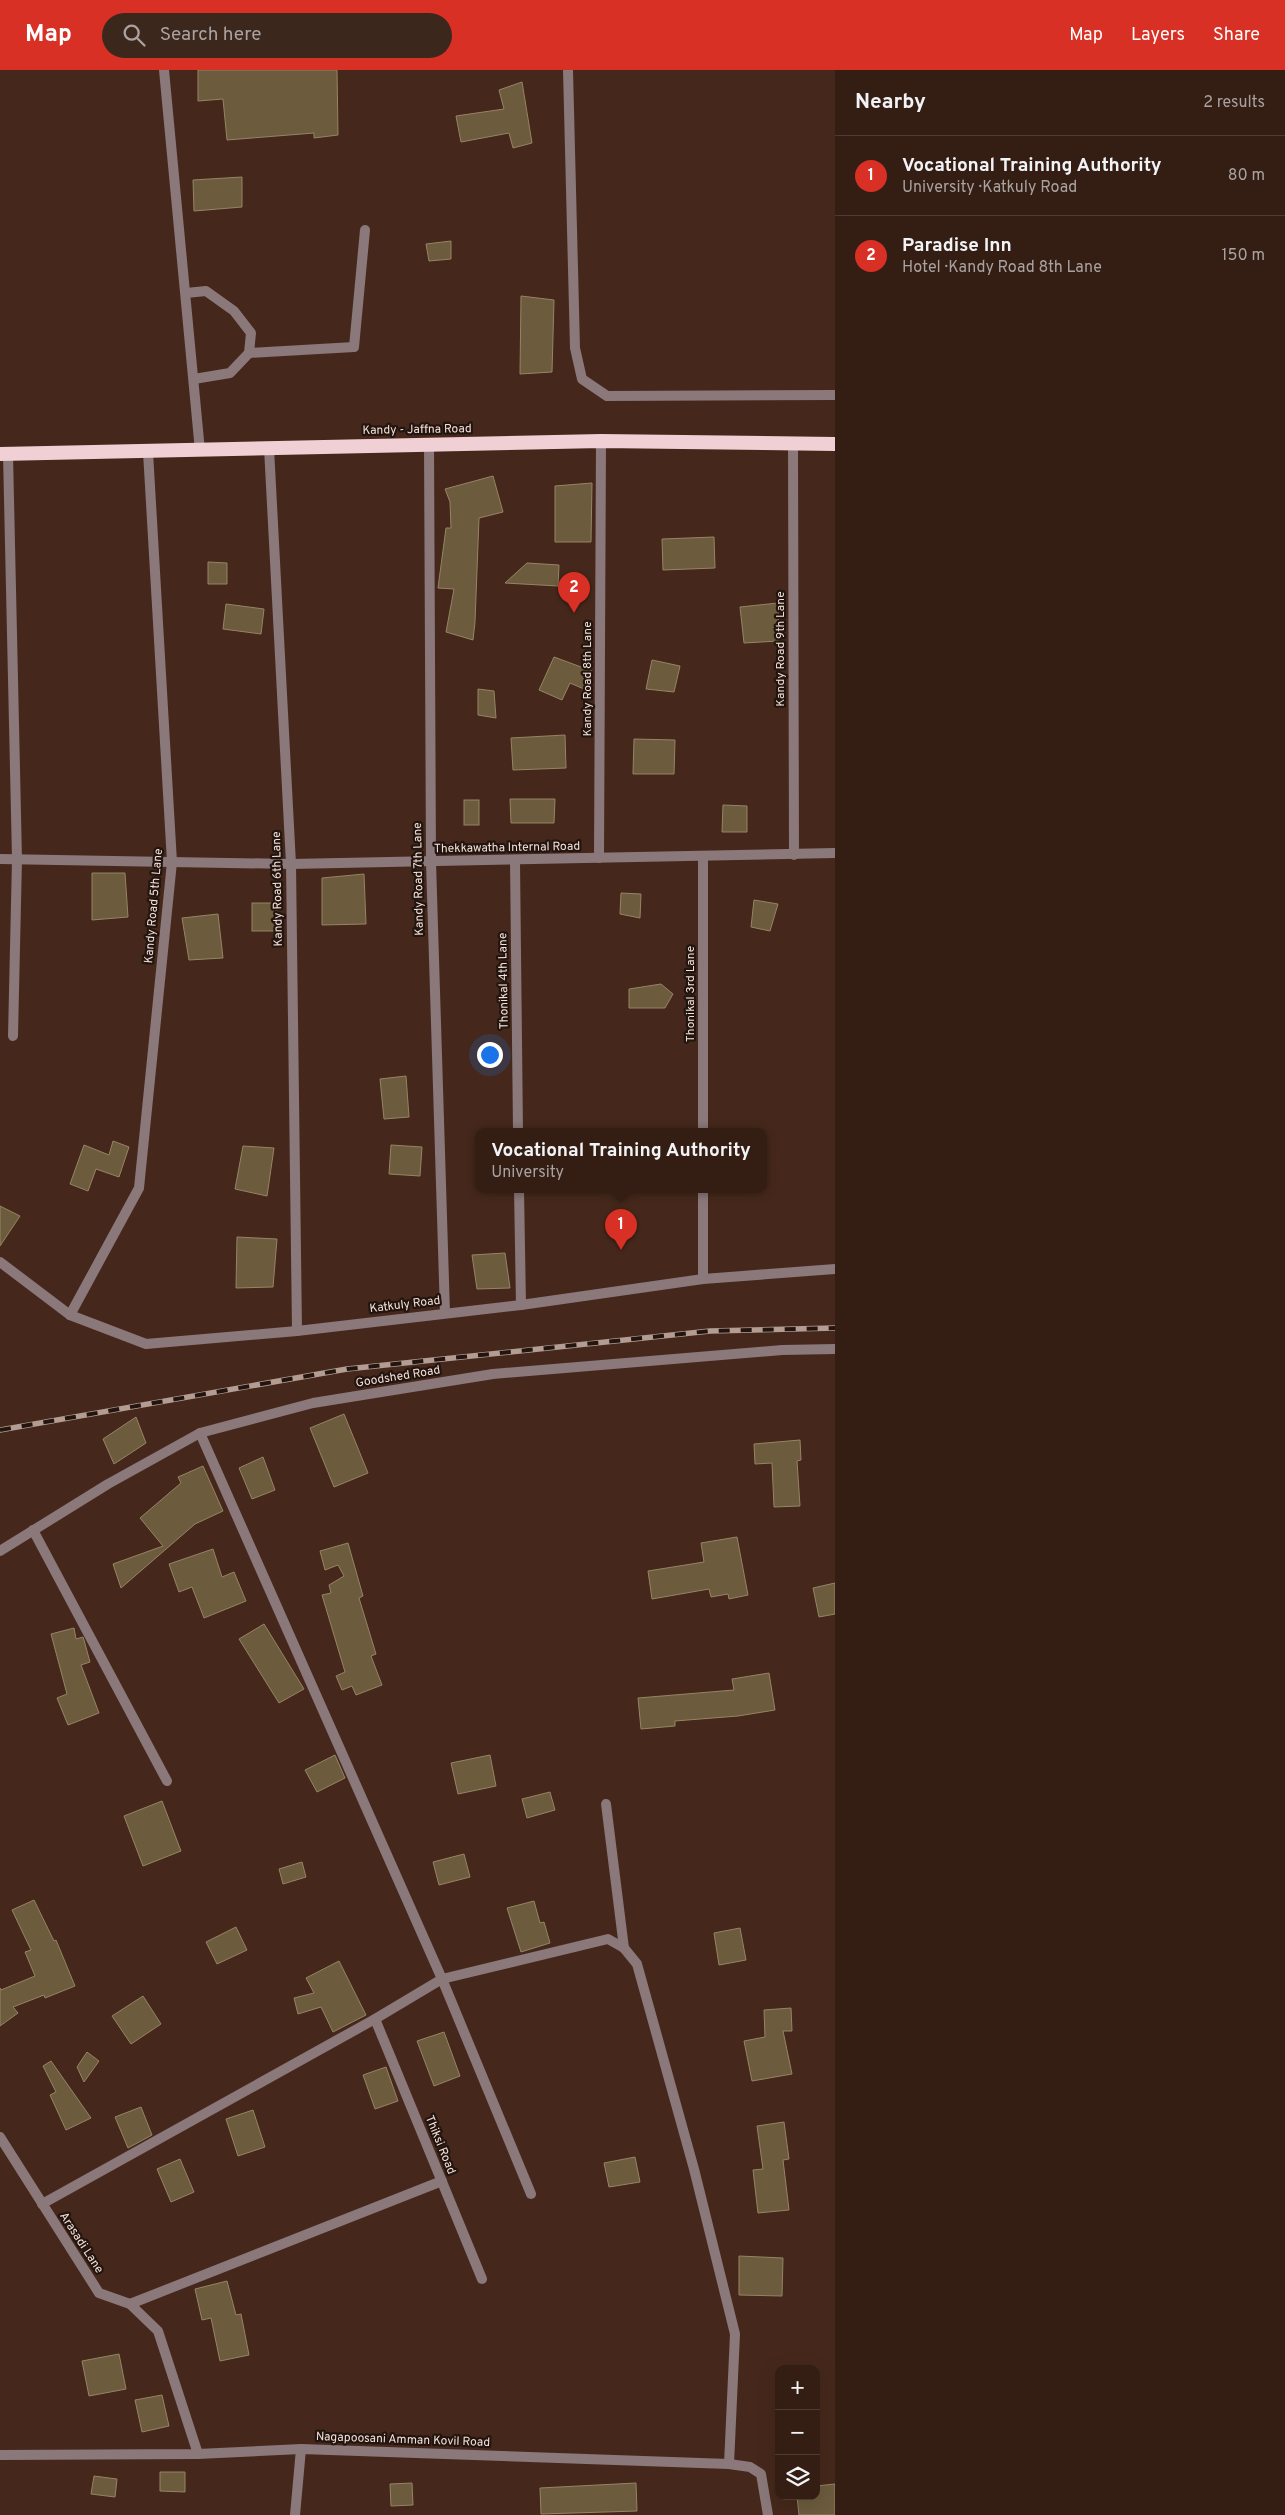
<!DOCTYPE html>
<meta charset="utf-8">
<style>
:root{--surface:#341e14;--page:#3c271d;--text:#f1f3f6;--muted:#a9a2a0;--line:#4e3c34;--accent:#d93025}
body{margin:0;font-family:Overpass,sans-serif;background:var(--page);color:var(--text)}
.controls{position:absolute;right:15px;bottom:15px;display:grid;overflow:hidden;border-radius:10px;box-shadow:0 5px 20px #0002}
.controls button{width:45px;height:45px;display:grid;place-items:center;padding:0;border:0;border-bottom:1px solid var(--line);background:var(--surface);color:var(--text);font:25px sans-serif}
.you{position:absolute;left:489px;top:984px;width:18px;height:18px;margin:-12px;border:4px solid #fff;border-radius:50%;background:#1a73e8;box-shadow:0 0 0 8px #1a73e833}
.badge{display:grid;place-items:center;width:32px;height:32px;border-radius:50%;background:var(--accent);color:#fff;font-size:16px;font-weight:700}
.pin{position:absolute;translate:-50% -41px;filter:drop-shadow(0 1px 2px #0008)}
.pin::after{content:'';position:absolute;top:26px;width:18px;height:15px;background:inherit;clip-path:polygon(0 0,100% 0,50% 100%)}
.popup{position:absolute;left:475px;top:1058px;width:292px;height:65px;box-sizing:border-box;display:grid;place-content:center;border-radius:10px;background:var(--surface);filter:drop-shadow(0 1px 4px #0005);font-size:16px;white-space:nowrap;color:var(--muted)}
.popup b{font-size:19px;color:var(--text)}
.popup::after{content:'';position:absolute;left:50%;top:100%;margin-left:-10px;border:10px solid transparent;border-top-color:var(--surface)}
.list{margin:0;padding:0;list-style:none}
h2{display:flex;justify-content:space-between;align-items:center;height:65px;margin:0;padding:0 20px;font-size:21px}
h2 small{font-size:16px;font-weight:400;color:var(--muted)}
.list li{display:grid;grid-template-columns:32px 1fr auto;gap:15px;align-items:center;box-sizing:border-box;height:80px;padding:0 20px;border-top:1px solid var(--line)}
.list b{display:block;font-size:19px;white-space:nowrap}
.list p{margin:0;font-size:16px;white-space:nowrap;color:var(--muted)}
.list em{font-size:16px;font-style:normal;color:var(--muted)}
.icon{flex:none;width:28px;height:28px;fill:none;stroke:currentColor;stroke-width:2;stroke-linecap:round;stroke-linejoin:round}
.map{position:relative;flex:none;width:835px;height:2445px;overflow:hidden}
header{display:flex;align-items:center;gap:30px;box-sizing:border-box;height:70px;padding:0 25px;background:var(--accent);color:#fff}
header strong{font-size:24px}
nav{display:flex;gap:28px;margin-inline-start:auto;font-size:18px}
.search{width:350px;height:45px;background:var(--page);display:flex;align-items:center;gap:12px;box-sizing:border-box;padding:0 18px;border-radius:28px;color:var(--muted);font-size:19px}
main{display:flex}
aside{flex:1;background:var(--surface)}
.map>svg:first-child{display:block}
</style>
<header>
<strong>Map</strong>
<div class="search"><svg class="icon" aria-label="search" viewBox="0 0 24 24"><circle cx="10" cy="10" r="6"/><path d="M15 15l6 6"/></svg>Search here</div>
<nav><a>Map</a><a>Layers</a><a>Share</a></nav>
</header>
<main>
<div class="map">
<svg width="835" height="2445" viewBox="0 0 835 2445">
<rect width="100%" height="100%" fill="#45281b"/>
<g fill="#6c5b3d" stroke="#968465">
<polygon points="198,0 337,0 338,65 314,68 314,63 227,70 223,29 198,31"/>
<polygon points="522,12 532,73 513,78 509,63 461,72 456,46 504,39 499,20"/>
<polygon points="242,107 242,137 194,141 193,110"/>
<polygon points="451,171 451,189 429,191 426,174"/>
<polygon points="521,226 554,230 552,302 520,304"/>
<polygon points="493,406 503,442 479,448 475,552 473,570 446,562 454,519 438,518 446,458 451,458 450,432 445,419"/>
<polygon points="592,413 591,472 555,472 555,416"/>
<polygon points="714,467 715,498 663,500 662,469"/>
<polygon points="208,492 227,493 227,514 208,514"/>
<polygon points="527,493 559,495 558,516 505,513"/>
<polygon points="778,533 779,571 744,573 740,537"/>
<polygon points="226,534 264,539 261,564 223,559"/>
<polygon points="554,587 592,601 584,619 570,613 562,630 539,620"/>
<polygon points="652,590 680,596 674,622 646,619"/>
<polygon points="478,619 494,621 496,648 478,645"/>
<polygon points="565,665 566,698 513,700 511,668"/>
<polygon points="634,669 675,670 674,704 633,704"/>
<polygon points="510,729 555,729 554,753 511,753"/>
<rect x="464" y="730" width="15" height="25"/>
<polygon points="723,735 747,736 747,762 722,762"/>
<polygon points="92,803 125,803 128,847 92,850"/>
<polygon points="364,804 366,854 322,855 322,808"/>
<polygon points="621,823 641,824 640,848 620,844"/>
<polygon points="754,830 778,834 770,861 751,857"/>
<rect x="252" y="833" width="25" height="28"/>
<polygon points="218,844 223,888 189,890 182,848"/>
<polygon points="661,914 673,924 665,938 629,938 629,919"/>
<polygon points="406,1006 409,1047 384,1049 380,1009"/>
<polygon points="113,1071 129,1077 119,1107 96,1099 88,1121 70,1114 84,1075 109,1085"/>
<polygon points="391,1075 422,1077 420,1106 389,1104"/>
<polygon points="243,1076 274,1078 267,1126 235,1119"/>
<polygon points="0,1136 20,1146 0,1176"/>
<polygon points="237,1167 277,1169 273,1217 236,1218"/>
<polygon points="505,1183 510,1218 477,1219 472,1185"/>
<polygon points="344,1344 368,1403 334,1417 310,1358"/>
<polygon points="136,1347 146,1373 114,1394 103,1369"/>
<polygon points="800,1370 801,1390 797,1391 800,1436 774,1437 772,1393 755,1394 754,1374"/>
<polygon points="263,1387 275,1420 252,1429 239,1398"/>
<polygon points="203,1396 223,1441 195,1454 121,1518 113,1494 163,1476 140,1448 181,1413 178,1407"/>
<polygon points="737,1467 748,1525 729,1529 728,1524 711,1527 709,1519 652,1529 648,1501 704,1492 701,1473"/>
<polygon points="348,1473 363,1526 359,1528 376,1584 371,1586 382,1615 356,1625 352,1616 342,1620 336,1606 345,1602 322,1525 331,1523 329,1515 344,1506 338,1495 325,1500 320,1481"/>
<polygon points="213,1479 222,1507 234,1502 246,1531 204,1548 192,1517 179,1522 169,1494"/>
<polygon points="835,1513 835,1544 819,1547 813,1518"/>
<polygon points="264,1554 304,1619 279,1633 239,1569"/>
<polygon points="74,1558 76,1569 83,1567 84,1570 90,1592 81,1595 99,1643 68,1655 57,1628 67,1624 51,1564"/>
<polygon points="769,1603 775,1640 738,1646 675,1651 675,1656 641,1659 638,1628 734,1620 732,1609"/>
<polygon points="335,1685 345,1708 317,1722 305,1700"/>
<polygon points="490,1685 496,1716 458,1724 451,1693"/>
<polygon points="550,1722 555,1740 527,1748 522,1729"/>
<polygon points="162,1731 181,1781 143,1796 124,1746"/>
<polygon points="464,1784 470,1807 439,1815 433,1792"/>
<polygon points="302,1792 306,1807 283,1814 279,1799"/>
<polygon points="34,1830 54,1871 56,1870 75,1916 45,1928 44,1925 13,1937 18,1943 0,1956 0,1918 1,1920 35,1906 25,1882 31,1880 12,1840"/>
<polygon points="534,1831 540,1853 544,1852 550,1873 521,1882 507,1838"/>
<polygon points="236,1857 247,1880 217,1894 206,1872"/>
<polygon points="740,1858 746,1890 719,1895 714,1863"/>
<polygon points="339,1891 366,1945 333,1962 321,1937 298,1944 294,1928 314,1923 306,1908"/>
<polygon points="143,1926 161,1954 131,1974 112,1946"/>
<polygon points="791,1938 792,1961 783,1961 792,2004 752,2011 744,1971 765,1967 764,1940"/>
<polygon points="444,1962 460,2006 434,2016 417,1971"/>
<polygon points="87,1982 99,1991 84,2012 77,1997"/>
<polygon points="51,1991 91,2048 66,2060 50,2025 56,2022 43,1996"/>
<polygon points="386,1997 398,2031 375,2039 363,2005"/>
<polygon points="141,2037 152,2065 128,2078 115,2047"/>
<polygon points="253,2040 265,2077 238,2086 226,2049"/>
<polygon points="784,2052 789,2089 783,2090 789,2140 758,2143 753,2100 763,2099 757,2056"/>
<polygon points="635,2087 640,2112 609,2117 604,2093"/>
<polygon points="180,2089 194,2122 171,2132 157,2099"/>
<polygon points="739,2186 783,2188 782,2226 739,2225"/>
<polygon points="227,2211 236,2245 241,2244 249,2285 220,2291 211,2248 202,2250 195,2219"/>
<polygon points="119,2284 126,2319 89,2326 82,2291"/>
<polygon points="162,2325 169,2356 142,2362 135,2330"/>
<polygon points="160,2402 185,2402 185,2422 160,2421"/>
<polygon points="94,2406 117,2409 115,2427 91,2424"/>
<polygon points="412,2413 413,2435 391,2436 390,2414"/>
<polygon points="636,2413 637,2441 541,2444 540,2418"/>
<polygon points="835,2414 835,2445 799,2445 797,2426 816,2426 816,2416"/>
</g>
<g fill="none" stroke-linecap="round" stroke-linejoin="round">
<g stroke="#8a787a" stroke-width="10">
<polyline points="164,0 200,381"/>
<polyline points="568,0 575,278 582,309 607,326 835,325"/>
<polyline points="186,223 206,221 234,241 251,263 249,283 230,303 194,309"/>
<polyline points="249,283 354,277 365,160"/>
</g>
<g stroke="#8a787a" stroke-width="10">
<polyline points="793,373 794,785"/>
<polyline points="429,375 431,792 445,1243"/>
<polyline points="269,378 291,794 297,1261"/>
<polyline points="8,384 17,789 13,966"/>
<polyline points="599,788 601,371"/>
<polyline points="0,789 291,794 835,783"/>
<polyline points="515,791 518,1061"/>
<polyline points="703,1061 703,788"/>
<polyline points="519,1119 521,1235"/>
<polyline points="0,1192 70,1245 146,1274 297,1261 521,1235 703,1209 835,1199"/>
<polyline points="703,1209 703,1119"/>
<polyline points="70,1245 139,1118 172,792 148,382"/>
<polyline points="200,1363 442,1909 531,2124"/>
<polyline points="33,1460 167,1711"/>
<polyline points="0,1481 108,1414 200,1363 313,1333 493,1304 782,1280 835,1279"/>
<polyline points="606,1734 624,1878"/>
<polyline points="375,1949 482,2209"/>
<polyline points="0,2067 99,2223 130,2234 158,2261 198,2384"/>
<polyline points="42,2134 375,1949 442,1909 608,1869 624,1878 637,1894 694,2099 735,2264 729,2394"/>
<polyline points="130,2234 442,2111"/>
<polyline points="0,2385 198,2384 301,2379 729,2394 750,2397 761,2404 768,2445"/>
<polyline points="295,2445 301,2379"/>
</g>
<polyline stroke="#f0d0d4" stroke-width="14" points="0,384 601,371 835,374"/>
<g stroke="#b39c92" stroke-width="5.5">
<polyline id="rail" points="0,1360 347,1299 710,1261 835,1258"/>
</g>
<use href="#rail" stroke="#22150f" stroke-width="4" stroke-dasharray="11" stroke-linecap="butt"/>
</g>
<g text-anchor="middle" dominant-baseline="central" stroke-width="4.5" stroke-linejoin="round" paint-order="stroke">
<g font-size="12" fill="#f5e1d9" stroke="#22150f">
<text transform="translate(417 360) rotate(-1)">Kandy - Jaffna Road</text>
<text transform="translate(781 579) rotate(-90)">Kandy Road 9th Lane</text>
<text transform="translate(588 609) rotate(-90)">Kandy Road 8th Lane</text>
<text transform="translate(507 778) rotate(-1)">Thekkawatha Internal Road</text>
<text transform="translate(419 809) rotate(-91)">Kandy Road 7th Lane</text>
<text transform="translate(278 819) rotate(-91)">Kandy Road 6th Lane</text>
<text transform="translate(154 836) rotate(-85)">Kandy Road 5th Lane</text>
<text transform="translate(504 911) rotate(-91)">Thonikal 4th Lane</text>
<text transform="translate(691 924) rotate(-90)">Thonikal 3rd Lane</text>
<text transform="translate(405 1235) rotate(-7)">Katkuly Road</text>
<text transform="translate(398 1307) rotate(-9)">Goodshed Road</text>
<text transform="translate(440 2075) rotate(68)">Thiksi Road</text>
<text transform="translate(81 2173) rotate(57)">Arasadi Lane</text>
<text transform="translate(403 2370) rotate(2)">Nagapoosani Amman Kovil Road</text>
</g>
</g>
</svg>
<div class="controls">
<button>+</button>
<button>−</button>
<button><svg class="icon" aria-label="layers" viewBox="0 0 24 24"><path d="M12 4l9 5-9 5-9-5zM3 14l9 5 9-5"/></svg></button>
</div>
<div class="you"></div>
<div class="pin badge" style="left:621px;top:1180px">1</div>
<div class="popup"><b>Vocational Training Authority</b>University</div>
<div class="pin badge" style="left:574px;top:543px">2</div>
</div>
<aside>
<h2>Nearby<small>2 results</small></h2>
<ul class="list">
<li><span class="badge">1</span><div><b>Vocational Training Authority</b><p>University · Katkuly Road</p></div><em>80 m</em></li>
<li><span class="badge">2</span><div><b>Paradise Inn</b><p>Hotel · Kandy Road 8th Lane</p></div><em>150 m</em></li>
</ul>
</aside>
</main>
